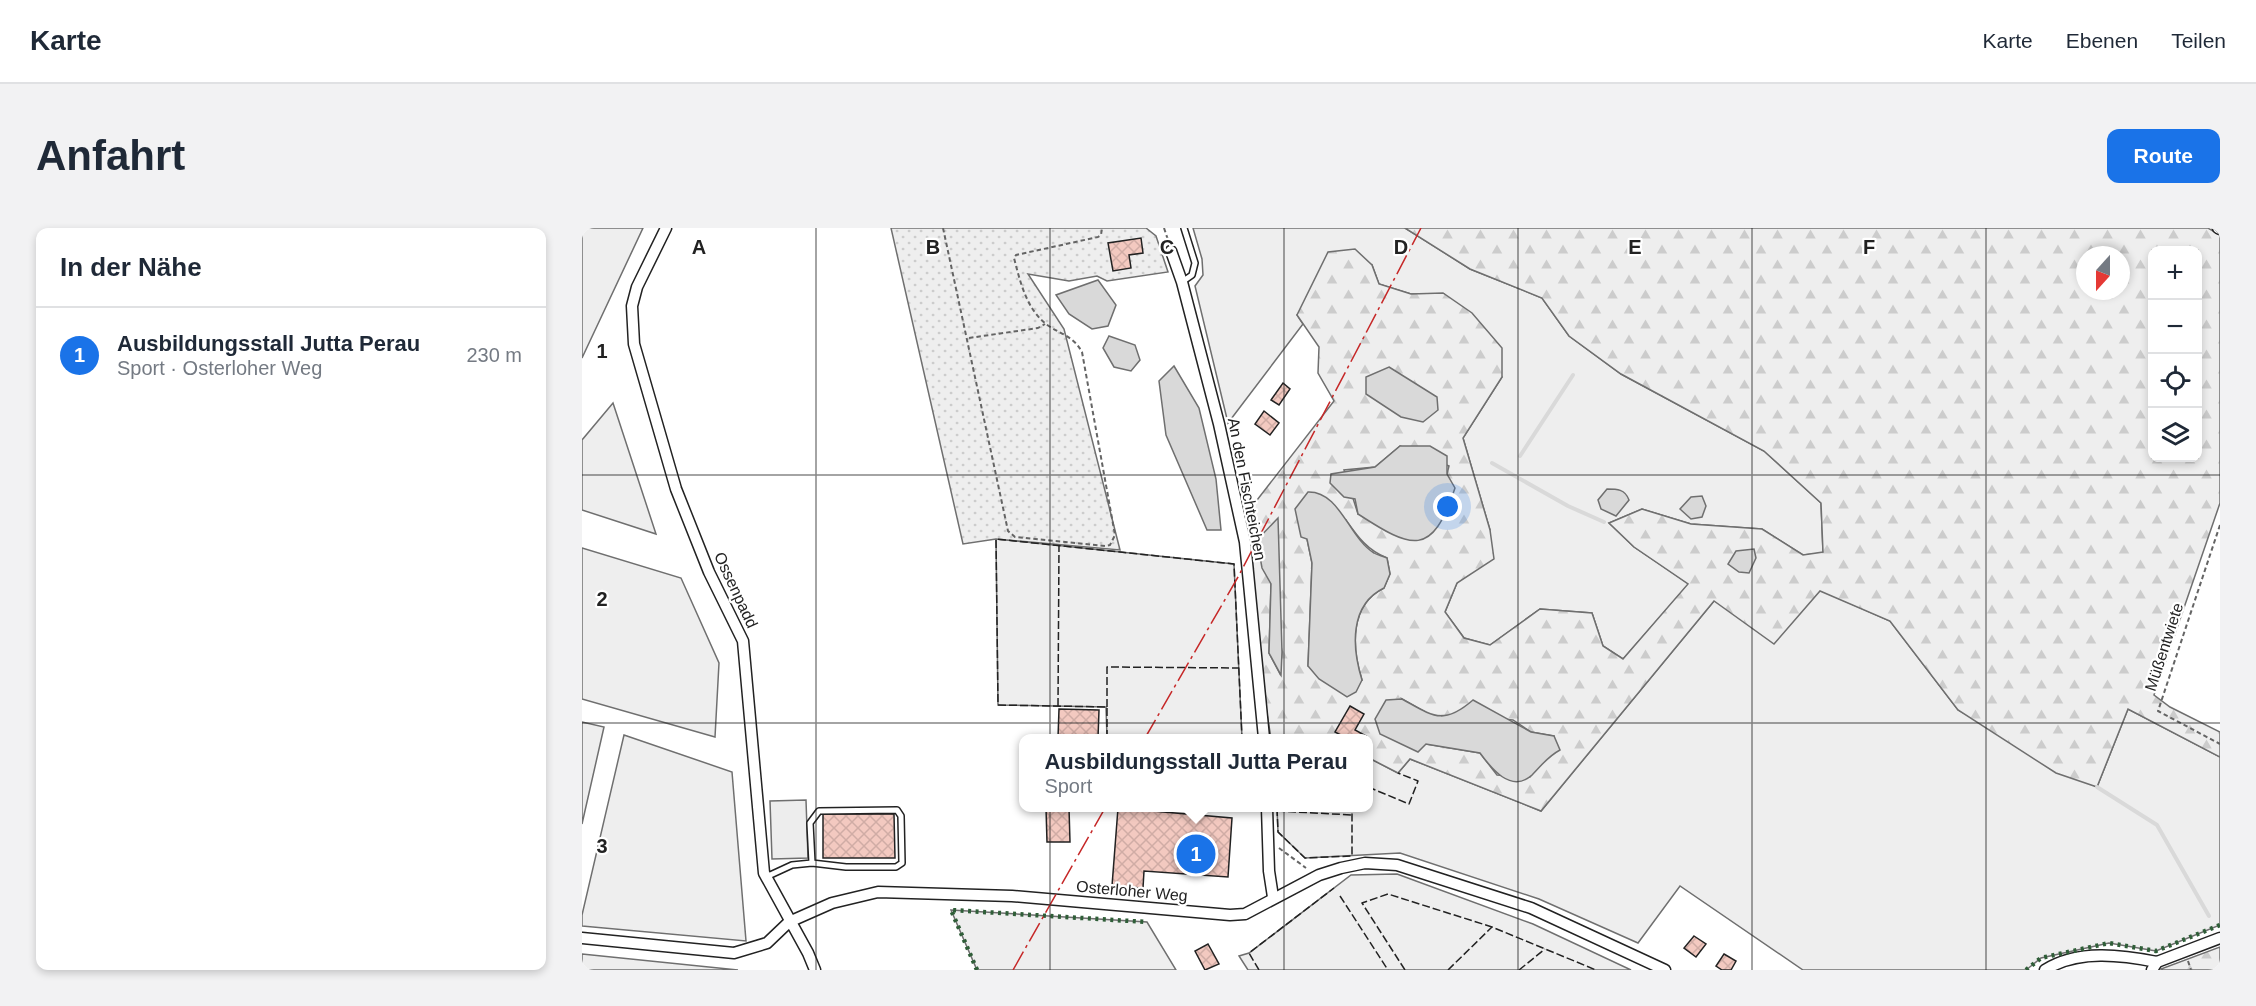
<!DOCTYPE html>
<html lang="de">
<meta charset="utf-8">
<style>
:root{--surface:#fff;--page:#f2f2f3;--text:#1f2937;--muted:#747a83;--line:#e0e1e3;--accent:#1a73e8}
body{margin:0;font-family:Helvetica,sans-serif;background:var(--page);color:var(--text)}
.controls{position:absolute;right:18px;top:18px;display:grid;overflow:hidden;border-radius:12px;box-shadow:0 3px 9px #0003}
.controls button{width:54px;height:54px;display:grid;place-items:center;padding:0;border:0;border-bottom:2px solid var(--line);background:var(--surface);color:var(--text);font:30px sans-serif}
.compass{position:absolute;left:1494px;top:18px;width:54px;height:54px;border-radius:50%;background:var(--surface);box-shadow:0 3px 9px #0003;rotate:201deg}
.you{position:absolute;left:866px;top:279px;width:21px;height:21px;margin:-15px;border:4px solid #fff;border-radius:50%;background:#1a73e8;box-shadow:0 0 0 9px #1a73e833}
.badge{display:grid;place-items:center;width:39px;height:39px;border-radius:50%;background:var(--accent);color:#fff;font-size:20px;font-weight:700}
.pin{position:absolute;translate:-50% -50%;border:3px solid #fff;box-shadow:0 2px 6px #0006}
.popup{position:absolute;left:437px;top:506px;width:354px;height:78px;box-sizing:border-box;display:grid;place-content:center;border-radius:12px;background:var(--surface);filter:drop-shadow(0 2px 4px #0005);font-size:20px;white-space:nowrap;color:var(--muted)}
.popup b{font-size:22px;color:var(--text)}
.popup::after{content:'';position:absolute;left:50%;top:100%;margin-left:-12px;border:12px solid transparent;border-top-color:var(--surface)}
.list{margin:0;padding:0;list-style:none}
h2{display:flex;justify-content:space-between;align-items:center;height:78px;margin:0;padding:0 24px;font-size:26px}
h2 small{font-size:20px;font-weight:400;color:var(--muted)}
.list li{display:grid;grid-template-columns:39px 1fr auto;gap:18px;align-items:center;box-sizing:border-box;height:96px;padding:0 24px;border-top:2px solid var(--line)}
.list b{display:block;font-size:22px;white-space:nowrap}
.list p{margin:0;font-size:20px;white-space:nowrap;color:var(--muted)}
.list em{font-size:20px;font-style:normal;color:var(--muted)}
.icon{flex:none;width:33px;height:33px;fill:none;stroke:currentColor;stroke-width:2;stroke-linecap:round;stroke-linejoin:round}
.map{position:relative;flex:none;width:1638px;height:742px;overflow:hidden;border-radius:12px}
header{display:flex;align-items:center;gap:36px;box-sizing:border-box;height:84px;padding:0 30px;background:var(--surface);border-bottom:2px solid var(--line)}
header strong{font-size:28px}
nav{display:flex;gap:33px;margin-inline-start:auto;font-size:21px}
.intro{display:flex;align-items:center;justify-content:space-between;box-sizing:border-box;height:144px;padding:0 36px}
h1{margin:0;font-size:42px}
.button{padding:15px 27px;border-radius:12px;background:var(--accent);color:#fff;font-size:21px;font-weight:700}
main{display:flex;gap:36px;padding:0 36px}
aside{flex:1;background:var(--surface);border-radius:12px;box-shadow:0 3px 9px #0003}
.map>svg:first-child{display:block}
</style>
<header>
<strong>Karte</strong>
<nav><a>Karte</a><a>Ebenen</a><a>Teilen</a></nav>
</header>
<div class="intro"><h1>Anfahrt</h1><a class="button">Route</a></div>
<main>
<aside>
<h2>In der Nähe<small></small></h2>
<ul class="list">
<li><span class="badge">1</span><div><b>Ausbildungsstall Jutta Perau</b><p>Sport · Osterloher Weg</p></div><em>230 m</em></li>
</ul>
</aside>
<div class="map">
<svg width="1638" height="742" viewBox="0 0 1638 742">
<defs>
<pattern id="forest-firs" width="22" height="20" patternUnits="userSpaceOnUse" patternTransform="scale(1.5)"><rect width="22" height="20" fill="#eee"/><path d="M5 1l3.5 6h-7zM16 11l3.5 6h-7z" fill="#ccc"/></pattern>
<pattern id="garden-dots" width="8" height="8" patternUnits="userSpaceOnUse" patternTransform="scale(1.5)"><rect width="8" height="8" fill="#eee"/><path d="M2 2h.1M6 6h.1" fill="none" stroke="#ccc" stroke-width="1.8" stroke-linecap="round"/></pattern>
<pattern id="building-cross-hatch" width="8" height="8" patternUnits="userSpaceOnUse" patternTransform="scale(1.5)"><rect width="8" height="8" fill="#f3c9c0"/><path d="M0 0l8 8M0 8l8-8" fill="none" stroke="#d0aca5"/></pattern>
</defs>
<rect width="100%" height="100%" fill="#fff"/>
<g fill="#eee" stroke="#6f6f6f" stroke-width="1.5">
<polygon points="0,0 61,0 0,130"/>
<polygon points="611,0 823,0 888,41 960,70 987,108 1039,146 1182,223 1239,275 1241,325 1221,327 1180,301 1109,296 1060,281 1027,295 1052,319 1107,356 1041,431 1021,418 1010,385 958,381 908,417 882,410 863,384 875,355 908,302 881,210 920,149 862,66 829,66 797,56 790,37 715,87 721,96 646,195 613,58 621,47 620,31"/>
<polygon points="31,175 74,306 0,282 0,212"/>
<polygon points="414,311 652,336 660,510 525,510 524,479 416,477"/>
<polygon points="0,320 99,350 137,435 133,509 0,471"/>
<polygon points="1238,362 1308,393 1376,482 1515,559 1546,481 1638,529 1638,697 1574,723 1527,715 1459,730 1444,742 1221,742 1098,658 1056,715 957,671 818,625 723,630 696,604 695,580 786,580 787,530 816,545 828,531 959,583 1132,373"/>
<polygon points="0,494 22,499 0,596"/>
<polygon points="42,507 150,544 164,713 0,698 0,687"/>
<polygon points="815,646 951,696 1049,742 666,742 657,728 667,725 769,647"/>
<polygon points="369,682 565,694 594,742 395,742"/>
<polygon points="0,726 156,742 0,742"/>
</g>
<g fill="url(#forest-firs)" stroke="#6f6f6f" stroke-width="1.5" fill-rule="evenodd">
<path d="M823 0H1626L1638 7V275L1572 467 1588 479 1638 504V529L1546 481 1515 559 1474 545 1376 482 1308 393 1238 363 1192 416 1132 373 959 583 828 531 816 545 787 530 786 510H689L680 455 665 285 752 173 736 145 737 119 715 87 746 24 773 21 790 37 797 56 829 66 861 65 890 85 920 120V149L881 210 908 302 912 331 875 355 863 384 882 410 908 417 958 381 1010 385 1021 418 1041 431 1106 356 1052 319 1027 295 1060 281 1109 296 1180 301 1221 327 1241 324 1239 275 1182 223 1039 146 987 108 960 70 888 41ZM1570 22H1616V230H1570ZM1503 27H1539V63H1503ZM818 218 867 238 865 246 776 286 762 242 793 239ZM764 292C776 309 785 322 805 330L808 346 802 360C767 377 770 420 780 452L726 438 730 335 725 311ZM689 356 700 424 698 446 687 425ZM820 471 850 488 874 487 931 492 949 504 972 508 964 529 948 549 915 547 898 525 844 516Z"/>
<polygon points="1638,719 1638,742 1579,742 1579,741"/>
</g>
<polygon fill="url(#garden-dots)" stroke="#6f6f6f" stroke-width="1.5" points="309,0 564,0 574,8 586,44 525,53 515,48 487,53 446,46 482,101 538,322 414,311 381,316"/>
<polygon fill="#ededed" stroke="#6f6f6f" stroke-width="1.5" points="224,572 226,630 190,631 188,573"/>
<g fill="#d9d9d9" stroke="#6f6f6f" stroke-width="1.5">
<polygon points="516,52 534,77 526,98 510,101 487,86 474,67"/>
<polygon points="527,108 553,117 558,132 549,143 532,139 521,120"/>
<polygon points="592,138 617,180 634,251 639,302 625,302 584,207 577,153"/>
<polygon points="807,139 855,169 856,182 841,194 819,189 784,166 784,149"/>
<path d="M818 218H848L865 228V246L873 260C850 330 830 321 776 286L773 271 762 269 748 255 749 246 793 239Z"/>
<path d="M1025 261C1035 261 1043 261 1047 272L1034 288 1019 281 1016 272Z"/>
<path d="M726 264C758 263 767 310 792 325 795 327 801 328 805 330L808 346 802 360C767 377 770 420 780 452L774 464 765 469 737 451 726 438 730 335 725 311 719 309 713 281Z"/>
<polygon points="1120,268 1124,278 1120,289 1109,291 1098,281 1109,269"/>
<polygon points="696,290 700,424 699,447 687,425 689,356 680,340 675,312"/>
<polygon points="1172,321 1174,330 1167,345 1157,344 1146,336 1154,323"/>
<path d="M820 471C851 488 861 498 891 472L949 504 972 508 978 522C965 529 960 537 950 547 929 566 909 540 898 525L844 516 836 524 798 506 793 491 804 472Z"/>
</g>
<g fill="none" stroke-linecap="round" stroke-linejoin="round">
<g stroke="#d9d9d9" stroke-width="4">
<polyline points="938,228 991,147"/>
<polyline points="910,235 986,278 1022,294"/>
<polyline points="1515,559 1575,597 1627,688"/>
</g>
</g>
<g fill="url(#building-cross-hatch)" stroke="#222" stroke-width="1.5">
<polygon points="559,10 561,25 547,27 549,40 531,43 526,15"/>
<polygon points="701,155 708,161 697,177 689,172"/>
<polygon points="682,183 697,195 688,207 673,196"/>
<polygon points="768,478 782,486 773,502 784,508 782,510 764,510 753,504"/>
<polygon points="477,481 517,482 516,510 476,510"/>
<polygon points="464,580 487,580 488,614 465,614"/>
<polygon points="536,580 650,590 646,649 562,643 561,660 530,658"/>
<polygon points="241,586 312,586 313,630 241,630"/>
<polygon points="1112,708 1124,716 1114,729 1102,720"/>
<polygon points="626,716 637,736 623,742 613,723"/>
<polygon points="1142,726 1154,733 1149,742 1140,742 1134,738"/>
</g>
<g fill="none" stroke-linecap="round" stroke-linejoin="round">
<g stroke="#222" stroke-width="8">
<g id="service">
<polyline points="600,54 610,47 613,35 602,0"/>
<polyline points="184,649 210,637 230,635 264,639 314,639 320,635 319,588 315,582 237,583 228,595 230,635"/>
</g>
</g>
<g stroke="#222" stroke-width="13">
<g id="minor">
<polyline points="84,0 55,59 50,78 52,116 94,261 127,344 161,413 182,645 226,725 233,742"/>
<polyline points="1636,0 1638,1"/>
<polyline points="589,23 600,54 637,196 663,314 682,510"/>
<polyline points="685,580 687,643 691,669"/>
<polyline points="0,710 152,725 185,715 207,694 250,675 296,664 430,668 648,687 663,686 737,647 759,640 783,635 815,637 949,680 1083,742"/>
<polyline points="1575,734 1638,710"/>
<path d="M1463 742C1496 721 1540 727 1575 734L1570 742"/>
</g>
</g>
<g stroke="#646464" stroke-width="2" stroke-dasharray="4.5 3" stroke-linecap="butt">
<path d="M361 0 426 303 433 309 523 318 528 317 533 307 500 124C491 107 477 106 464 96 444 80 438 53 432 30L434 27 516 9 519 7 520 0"/>
<polyline points="582,0 586,12"/>
<polyline points="387,110 456,100 463,96"/>
<polyline points="1638,297 1576,483 1638,516"/>
<polyline points="697,620 724,640"/>
<polyline points="1606,733 1609,742"/>
</g>
<use href="#service" stroke="#fff" stroke-width="5"/>
<use href="#minor" stroke="#fff" stroke-width="10"/>
<g stroke="#2f5e38" stroke-width="4.5" stroke-dasharray="3 4.5" stroke-linecap="butt">
<polyline points="395,742 369,682 565,694"/>
<polyline points="1444,742 1459,730 1527,715 1574,723 1638,697"/>
</g>
<g stroke="#222" stroke-width="1.5" stroke-dasharray="8 3" stroke-linecap="butt">
<polyline points="476,478 477,317"/>
<polyline points="525,479 525,439 657,440"/>
<polyline points="525,510 525,479 416,477 414,311 652,336 660,510"/>
<polyline points="786,559 827,576 836,553 816,545"/>
<polyline points="695,580 696,604 723,630 770,628 770,580"/>
<polyline points="695,583 770,587"/>
<polyline points="758,668 806,742"/>
<polyline points="677,742 667,725 752,660"/>
<polyline points="823,742 780,675 806,666 910,699 1014,742"/>
<polyline points="866,742 910,699"/>
<polyline points="937,742 963,721"/>
</g>
<g stroke="#c62828" stroke-width="1.5" stroke-dasharray="21 4.5 3 4.5" stroke-linecap="butt">
<polyline points="563,510 656,349 839,0"/>
<polyline points="431,742 523,580"/>
</g>
</g>
<path fill="none" stroke="#222" stroke-width="1.5" stroke-opacity="0.55" d="M234 0V742M468 0V742M702 0V742M936 0V742M1170 0V742M1404 0V742M0 247H1638M0 495H1638"/>
<g text-anchor="middle" dominant-baseline="central" stroke-width="4.5" stroke-linejoin="round" paint-order="stroke">
<g font-size="16" fill="#222" stroke="#fff">
<text transform="translate(665 261) rotate(79)">An den Fischteichen</text>
<text transform="translate(154 362) rotate(65)">Ossenpadd</text>
<text transform="translate(1582 419) rotate(-72)">Müßentwiete</text>
<text transform="translate(550 663) rotate(5)">Osterloher Weg</text>
</g>
</g>
<g font-size="20" text-anchor="middle" font-weight="bold" fill="#222" stroke="#fff" stroke-width="4.5" stroke-linejoin="round" paint-order="stroke">
<text x="117" y="26">A</text>
<text x="351" y="26">B</text>
<text x="585" y="26">C</text>
<text x="819" y="26">D</text>
<text x="1053" y="26">E</text>
<text x="1287" y="26">F</text>
<text x="20" y="130">1</text>
<text x="20" y="378">2</text>
<text x="20" y="625">3</text>
</g>
</svg>
<div class="controls">
<button>+</button>
<button>−</button>
<button><svg class="icon" aria-label="locate" viewBox="0 0 24 24"><circle cx="12" cy="12" r="6"/><path d="M12 2v4M12 18v4M2 12h4M18 12h4"/></svg></button>
<button><svg class="icon" aria-label="layers" viewBox="0 0 24 24"><path d="M12 4l9 5-9 5-9-5zM3 14l9 5 9-5"/></svg></button>
</div>
<svg class="compass" viewBox="-18 -18 36 36"><path d="M0-13l5 13h-10z" fill="#e53935"/><path d="M0 13l5-13h-10z" fill="#747a83"/></svg>
<div class="you"></div>
<div class="pin badge" style="left:614px;top:626px">1</div>
<div class="popup"><b>Ausbildungsstall Jutta Perau</b>Sport</div>
</div>
</main>
